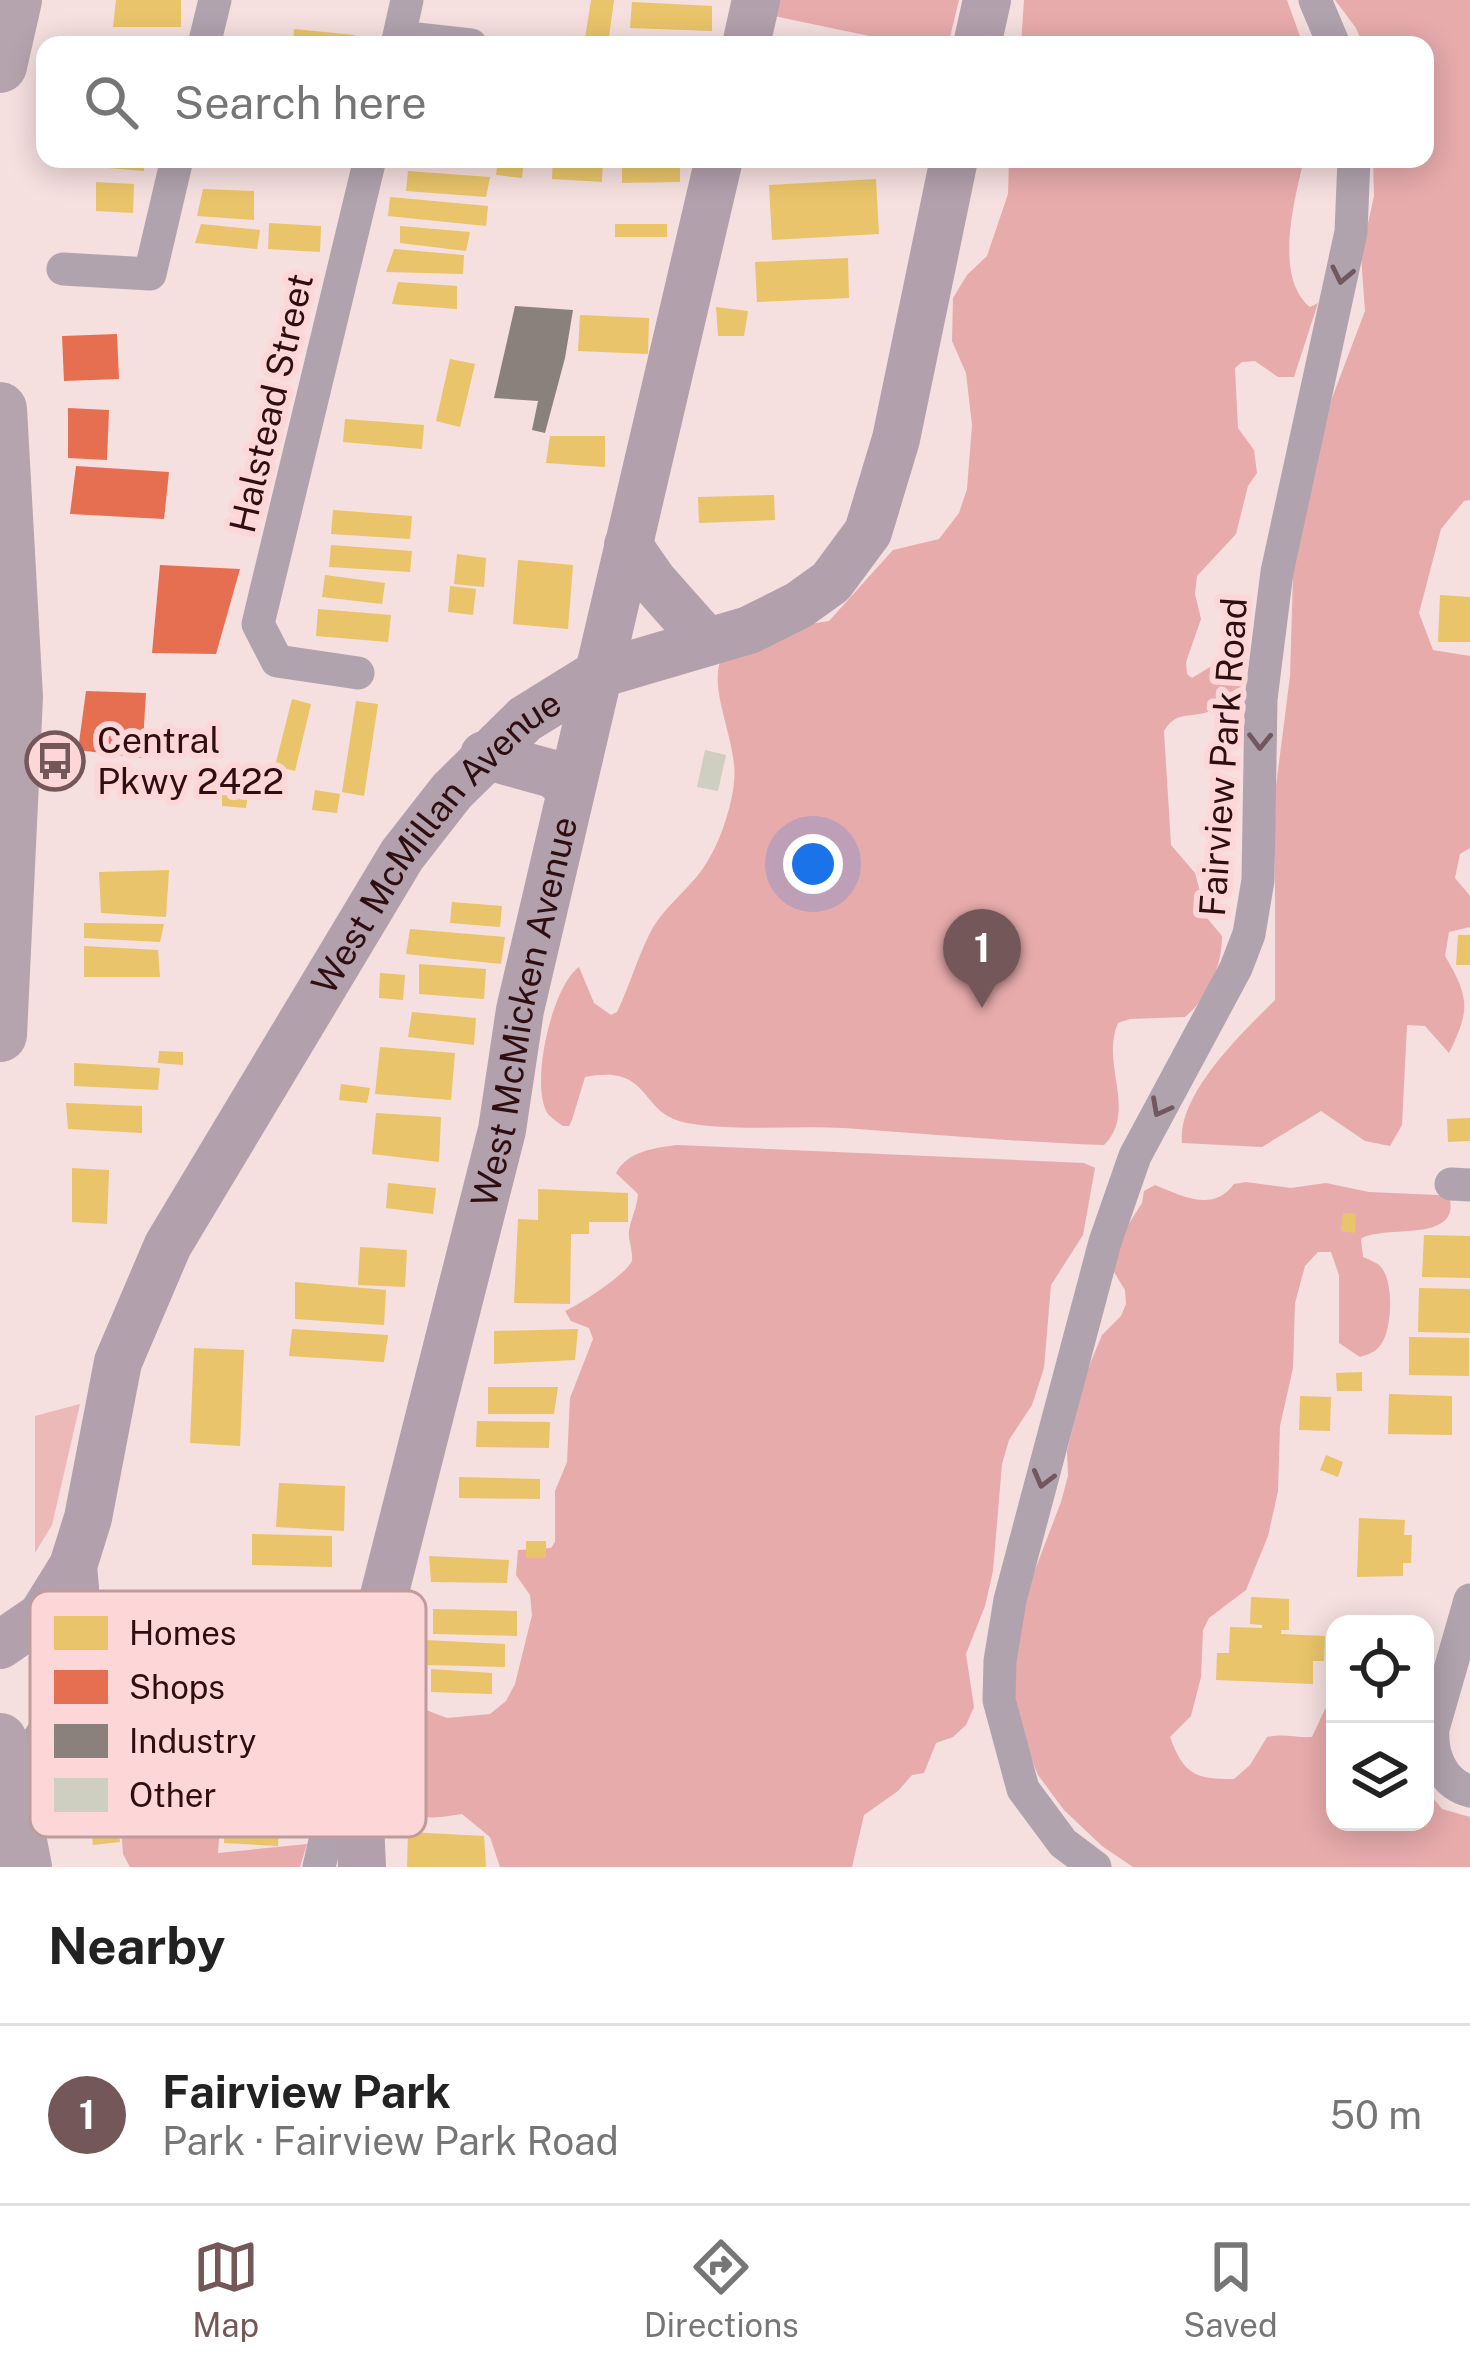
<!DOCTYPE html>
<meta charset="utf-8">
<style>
:root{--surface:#fff;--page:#f2f2f2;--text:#222;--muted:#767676;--line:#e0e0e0;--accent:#745758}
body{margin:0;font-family:"Public Sans",sans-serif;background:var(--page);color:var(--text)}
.controls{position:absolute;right:36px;bottom:36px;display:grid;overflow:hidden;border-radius:24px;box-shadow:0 6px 30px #0003}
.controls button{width:108px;height:108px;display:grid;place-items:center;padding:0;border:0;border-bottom:3px solid var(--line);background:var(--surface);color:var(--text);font:60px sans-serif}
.you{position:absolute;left:813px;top:864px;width:42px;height:42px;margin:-30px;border:9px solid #fff;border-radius:50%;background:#1a73e8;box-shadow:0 0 0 18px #1a73e833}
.badge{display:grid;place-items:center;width:78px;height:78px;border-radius:50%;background:var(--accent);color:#fff;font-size:39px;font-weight:700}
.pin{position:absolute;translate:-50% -99px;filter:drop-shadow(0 3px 6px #0008)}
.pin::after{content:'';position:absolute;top:63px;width:42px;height:36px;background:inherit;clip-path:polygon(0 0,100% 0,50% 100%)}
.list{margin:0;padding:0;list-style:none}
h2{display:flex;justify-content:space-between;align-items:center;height:156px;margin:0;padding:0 48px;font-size:51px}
h2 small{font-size:39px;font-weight:400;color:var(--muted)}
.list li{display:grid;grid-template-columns:78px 1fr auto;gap:36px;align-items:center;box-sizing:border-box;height:180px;padding:0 48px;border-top:3px solid var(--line)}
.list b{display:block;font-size:45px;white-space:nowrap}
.list p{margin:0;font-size:39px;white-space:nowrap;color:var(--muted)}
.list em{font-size:39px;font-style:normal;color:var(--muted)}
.icon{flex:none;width:66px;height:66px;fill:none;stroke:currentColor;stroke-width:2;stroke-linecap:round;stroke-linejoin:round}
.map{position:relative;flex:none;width:1470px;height:1867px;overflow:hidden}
.search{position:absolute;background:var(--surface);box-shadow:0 6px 30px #0003;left:36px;right:36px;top:36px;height:132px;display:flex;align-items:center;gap:30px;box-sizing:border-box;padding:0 42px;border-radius:24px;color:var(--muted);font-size:45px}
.sheet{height:336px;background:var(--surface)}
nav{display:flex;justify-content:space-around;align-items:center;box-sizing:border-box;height:168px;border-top:3px solid var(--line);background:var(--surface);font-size:33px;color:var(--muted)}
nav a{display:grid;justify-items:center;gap:6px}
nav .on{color:var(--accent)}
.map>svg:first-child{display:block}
</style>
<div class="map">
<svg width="1470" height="1867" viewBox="0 0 1470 1867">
<rect width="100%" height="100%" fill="#f5dfdf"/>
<polygon fill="#ecb8b8" points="80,1404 52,1525 35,1553 35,1416"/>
<g fill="#e7abac">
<polygon points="778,0 959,0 948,45 912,45 774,16"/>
<polygon points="1024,0 1287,0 1302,42 1021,45"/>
<path d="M1335 0H1470V500L1464 501 1441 529 1419 613 1433 650 1470 656V848L1460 854 1455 878 1470 896V927L1449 932 1445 956C1470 998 1470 1010 1449 1053L1425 1026 1407 1025 1402 1125 1390 1146 1365 1141 1321 1111 1262 1147 1182 1143C1177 1094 1243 1032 1275 1000V794L1290 676 1294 544 1332 398 1365 311 1361 255 1374 196 1373 159H1425V45H1363L1356 28Z"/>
<path d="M1009 159H1304C1295 198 1273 277 1310 307L1318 303 1294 377H1278L1255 361 1242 362 1235 368 1238 428 1254 450 1257 473 1248 486 1236 534 1197 576 1195 594 1201 619 1186 662 1187 674 1192 678 1215 664 1240 662 1242 682 1236 703C1222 702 1220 709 1208 712 1188 718 1176 711 1164 731L1171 845 1195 873 1207 918 1222 936C1222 966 1208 998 1185 1017L1130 1019 1118 1023C1100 1064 1138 1111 1104 1145 1017 1142 931 1134 844 1128 792 1125 739 1132 687 1123 637 1114 654 1064 585 1077L572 1120 569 1126H563C560 1124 550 1117 548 1114 529 1086 552 986 579 967L594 1003 611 1015 617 1012C629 987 637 959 649 935 663 906 692 888 707 862 720 842 732 806 734 782 739 742 705 687 723 655L790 627 829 621 893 550 939 539 959 513 967 489 972 425 966 373 952 341 953 298 967 275 987 256 1008 194Z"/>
<path d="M677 1145 1084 1163 1095 1168 1083 1235 1051 1285 1044 1368 1032 1405 1009 1440 1002 1464 993 1571 985 1606 966 1654 974 1707 966 1725 953 1737 936 1743 924 1773 912 1775 898 1791 864 1815 852 1867H500L490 1837 462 1814C446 1816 428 1821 413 1813 386 1797 392 1724 410 1704L447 1718 490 1714 506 1701 515 1684 532 1615 530 1595 516 1575 518 1550 551 1548 555 1542V1491L567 1462 570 1398 593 1339 589 1328 571 1321 565 1311C579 1305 630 1272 632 1260 633 1250 628 1240 629 1231 631 1218 637 1208 638 1194L616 1173C628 1151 654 1148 677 1145Z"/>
<path d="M1246 1182 1291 1188 1326 1183 1369 1192 1438 1195 1450 1200C1458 1244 1382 1224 1361 1239L1363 1257C1369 1260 1376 1262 1380 1266 1394 1280 1392 1325 1383 1341 1378 1351 1370 1354 1360 1357L1339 1343V1275L1331 1252H1318L1305 1266 1295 1303 1293 1368 1280 1426 1278 1491 1268 1536 1246 1590 1209 1618 1203 1630 1201 1677 1191 1716 1170 1737C1184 1775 1195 1779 1234 1779L1250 1765 1267 1737C1284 1733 1296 1738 1312 1737L1325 1709 1331 1711 1335 1721V1822H1425V1788L1442 1809 1470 1817V1867H1133L1102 1846 1064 1810 1038 1775 1012 1712V1630L1061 1502 1068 1476 1067 1451 1087 1371 1102 1335 1121 1316 1126 1304 1125 1290 1111 1267 1109 1255 1142 1203 1144 1191 1155 1185C1182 1196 1213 1213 1234 1184Z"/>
<polygon points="93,1695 193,1711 191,1729 179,1729 178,1755 225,1757 218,1853 307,1844 300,1867 130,1867 123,1854 120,1810 84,1813"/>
</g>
<g fill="#e9c46a">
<polygon points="116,0 181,0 181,27 113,27"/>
<polygon points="591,0 614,0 608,45 584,45"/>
<polygon points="632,2 712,6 712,31 630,28"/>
<polygon points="294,29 355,35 354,45 293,45"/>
<polygon points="61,159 144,159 144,171 60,164"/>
<polygon points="498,159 524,159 522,178 496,175"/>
<polygon points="553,159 603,159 602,182 552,179"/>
<polygon points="680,159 680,182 622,183 622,161"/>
<polygon points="408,171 490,177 486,197 406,191"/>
<polygon points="876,179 879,234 772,240 769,185"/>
<polygon points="96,182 134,184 133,213 96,211"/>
<polygon points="203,189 254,191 254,220 197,216"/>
<polygon points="390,197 488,206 486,226 388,216"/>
<polygon points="269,223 321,226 320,252 268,249"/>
<polygon points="201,224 260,230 257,249 195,243"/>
<rect x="615" y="224" width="52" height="13"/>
<polygon points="400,226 470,232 466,251 400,243"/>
<polygon points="394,249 464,255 463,274 386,272"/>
<polygon points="848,258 849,298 757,302 755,262"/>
<polygon points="398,282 457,286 457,309 392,304"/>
<polygon points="716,307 748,311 744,336 718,336"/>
<polygon points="580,315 649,318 648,354 578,351"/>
<polygon points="450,359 475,364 460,427 436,421"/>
<polygon points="345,419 424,425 422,449 343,442"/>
<polygon points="550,436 605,436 605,467 546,463"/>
<polygon points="774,495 775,520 699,523 698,497"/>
<polygon points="333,510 412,516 410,539 331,534"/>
<polygon points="331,545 412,551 410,572 329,567"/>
<polygon points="457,554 486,558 484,587 454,584"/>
<polygon points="518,560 573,565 568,629 513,624"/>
<polygon points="325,575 385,583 382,604 322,597"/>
<polygon points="450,586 476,589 473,615 448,612"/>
<polygon points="1440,595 1470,597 1470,642 1438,642"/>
<polygon points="318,609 391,615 388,642 316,636"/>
<polygon points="292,699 311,704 295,771 275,766"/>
<polygon points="356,701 378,704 364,796 342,792"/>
<polygon points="315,790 340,794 337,813 312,810"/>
<polygon points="222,795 248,795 246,808 222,806"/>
<polygon points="169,870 166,917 101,913 99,872"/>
<polygon points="452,902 502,906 500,927 450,923"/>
<polygon points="84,923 164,924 160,942 84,938"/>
<polygon points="410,929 505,937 501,964 406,954"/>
<polygon points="1458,935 1470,935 1470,965 1456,965"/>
<polygon points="84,946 158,950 160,977 84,977"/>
<polygon points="419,964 486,969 484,999 419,994"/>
<polygon points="380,973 405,975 403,1000 379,998"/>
<polygon points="412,1012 476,1018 474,1045 408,1037"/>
<polygon points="380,1047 455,1053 451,1100 375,1094"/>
<polygon points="159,1051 183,1052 183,1065 158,1063"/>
<polygon points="74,1063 160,1068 158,1090 74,1086"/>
<polygon points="341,1084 370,1088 367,1103 339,1100"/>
<polygon points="66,1103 142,1106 142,1133 68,1129"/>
<polygon points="376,1113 441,1117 439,1162 372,1154"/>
<polygon points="1470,1118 1470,1141 1448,1142 1447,1119"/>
<polygon points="72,1168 109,1170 107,1224 72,1222"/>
<polygon points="388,1183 436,1188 433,1214 386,1208"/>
<polygon points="538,1189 628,1193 628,1222 589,1222 589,1234 571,1234 570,1304 514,1303 518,1219 538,1220"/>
<polygon points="1343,1213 1356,1214 1355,1233 1341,1231"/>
<polygon points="1424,1235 1470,1236 1470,1278 1422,1277"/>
<polygon points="360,1247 407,1250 405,1287 358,1285"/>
<polygon points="295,1282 386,1290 384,1325 295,1319"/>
<polygon points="1419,1288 1470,1289 1470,1333 1418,1332"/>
<polygon points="292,1329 388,1335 384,1362 289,1356"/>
<polygon points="578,1329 575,1360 494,1364 494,1331"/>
<polygon points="1409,1337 1469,1338 1469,1376 1409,1375"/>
<polygon points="194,1348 244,1350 240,1446 190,1443"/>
<polygon points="1362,1372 1362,1391 1337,1391 1336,1373"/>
<polygon points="488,1387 558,1387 554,1414 488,1414"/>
<polygon points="1389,1394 1452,1396 1452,1435 1388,1434"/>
<polygon points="1300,1396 1331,1397 1330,1431 1299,1430"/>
<polygon points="477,1421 550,1422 549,1448 476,1447"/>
<polygon points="1326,1455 1343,1462 1338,1477 1320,1470"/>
<polygon points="459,1477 540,1479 540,1499 459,1498"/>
<polygon points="279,1483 345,1486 344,1531 276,1527"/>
<polygon points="1359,1518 1405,1520 1404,1535 1412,1535 1411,1563 1403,1563 1403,1576 1357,1577"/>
<polygon points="252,1534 332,1536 332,1567 252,1565"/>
<rect x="526" y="1541" width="20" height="17"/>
<polygon points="429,1556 509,1560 507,1583 431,1582"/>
<polygon points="1251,1597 1289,1599 1289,1630 1281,1630 1281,1634 1325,1636 1324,1661 1313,1661 1313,1684 1216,1680 1217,1653 1229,1653 1230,1627 1262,1628 1262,1625 1250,1624"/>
<polygon points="433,1609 517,1611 517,1636 433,1634"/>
<polygon points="425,1640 505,1644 505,1667 425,1665"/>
<polygon points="431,1669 492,1673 492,1694 431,1692"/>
<polygon points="226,1807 280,1810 278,1846 224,1843"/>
<polygon points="117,1816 120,1842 93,1845 90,1818"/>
<polygon points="408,1832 484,1836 486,1867 407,1867"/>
</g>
<g fill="#e76f51">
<polygon points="117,334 119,379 64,381 62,336"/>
<polygon points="68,408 109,410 107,460 68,458"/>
<polygon points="76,466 169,472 164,519 70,514"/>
<polygon points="160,565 240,569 216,654 152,653"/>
<polygon points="86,691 146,693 142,758 78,750"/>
</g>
<polygon fill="#8a817c" points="515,306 573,310 565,358 545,433 532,430 538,401 494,398"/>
<polygon fill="#cecec1" points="705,750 726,755 718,791 697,787"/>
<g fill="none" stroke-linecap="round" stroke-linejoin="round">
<g stroke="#b1a3ad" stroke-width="33">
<polyline points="1315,0 1334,45"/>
<polyline points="399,37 471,45"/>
<polyline points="204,45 215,0"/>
<polyline points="397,45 407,0"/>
<polyline points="63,269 150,274 177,159"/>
<polyline points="358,673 277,661 258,624 370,159"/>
<polyline points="1451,1184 1470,1185"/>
<path d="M1470 1600 1433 1729C1431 1756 1443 1784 1470 1791"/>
<polyline points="319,1867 344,1758"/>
<polyline points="1095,1867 1063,1843 1023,1789 999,1700 1000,1661 1010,1600 1105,1242 1135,1156 1236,968 1249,934 1258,880 1261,699 1277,572 1351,232 1354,159"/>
</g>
<g stroke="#b2a0ac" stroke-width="48">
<polyline points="746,45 756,0"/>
<polyline points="977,45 987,0"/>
<polyline points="628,545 653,581 707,642"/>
<polyline points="484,755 553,774 570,788"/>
<path id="s1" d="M0 1645 42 1616 73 1566 88 1518 118 1362 168 1245 402 855 452 791 525 719 596 675 749 630 799 605 831 582 868 532 896 439 954 159"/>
<path d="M8 1788C21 1771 40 1754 50 1735 75 1690 79 1615 73 1566"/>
<path id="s2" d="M362 1867 355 1710 502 1130 520 1010 719 159"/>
</g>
<g stroke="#b5a3ad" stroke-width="54">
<polyline points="0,66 15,0"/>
<polyline points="0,409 16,697 0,1035"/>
<polyline points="0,1740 25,1867"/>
</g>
</g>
<defs><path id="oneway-chevron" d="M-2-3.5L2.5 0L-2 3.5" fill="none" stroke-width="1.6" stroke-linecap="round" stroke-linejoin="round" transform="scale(3)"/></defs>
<g stroke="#70585e">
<use href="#oneway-chevron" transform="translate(1342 275) rotate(102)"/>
<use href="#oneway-chevron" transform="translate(1260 741) rotate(91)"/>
<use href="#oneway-chevron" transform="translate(1160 1108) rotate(118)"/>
<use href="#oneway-chevron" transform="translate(1043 1479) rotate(105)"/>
</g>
<defs>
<g id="bus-ring" transform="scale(3)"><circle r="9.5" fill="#fdd7d7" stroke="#745758" stroke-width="1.5"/><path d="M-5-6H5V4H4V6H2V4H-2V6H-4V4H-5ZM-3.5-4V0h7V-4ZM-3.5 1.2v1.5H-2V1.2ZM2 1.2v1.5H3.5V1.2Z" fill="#745758"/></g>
</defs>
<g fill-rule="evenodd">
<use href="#bus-ring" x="55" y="761"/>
</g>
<g text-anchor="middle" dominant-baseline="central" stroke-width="12" stroke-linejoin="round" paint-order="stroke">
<g font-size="36" fill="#2e0e10" stroke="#fdd7d7">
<text transform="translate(271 403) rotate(-77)">Halstead Street</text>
<text transform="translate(1223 757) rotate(-86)">Fairview Park Road</text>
<text stroke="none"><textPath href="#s1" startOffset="933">West McMillan Avenue</textPath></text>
<text stroke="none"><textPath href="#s2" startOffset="876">West McMicken Avenue</textPath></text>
</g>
<g font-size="36" fill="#2e0e10" stroke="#fdd7d7" text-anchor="start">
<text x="97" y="740">Central<tspan x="97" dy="41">Pkwy 2422</tspan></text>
</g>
</g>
<rect x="30" y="1591" width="396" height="246" rx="18" fill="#fdd7d7" stroke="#bf9b9b" stroke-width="3"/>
<rect x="54" y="1616" width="54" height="34" fill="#e9c46a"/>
<rect x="54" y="1670" width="54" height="34" fill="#e76f51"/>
<rect x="54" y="1724" width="54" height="34" fill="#8a817c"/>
<rect x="54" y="1778" width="54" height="34" fill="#cecec1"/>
<g font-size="33" fill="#2e0e10">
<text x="129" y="1645">Homes</text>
<text x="129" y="1699">Shops</text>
<text x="129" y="1753">Industry</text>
<text x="129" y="1807">Other</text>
</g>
</svg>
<div class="controls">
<button><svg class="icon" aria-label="locate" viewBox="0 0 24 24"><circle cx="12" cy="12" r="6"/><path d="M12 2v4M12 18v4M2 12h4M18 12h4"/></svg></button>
<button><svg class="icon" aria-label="layers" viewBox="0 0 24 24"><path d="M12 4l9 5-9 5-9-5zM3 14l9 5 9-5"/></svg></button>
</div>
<div class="you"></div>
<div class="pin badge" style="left:982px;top:1008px">1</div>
<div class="search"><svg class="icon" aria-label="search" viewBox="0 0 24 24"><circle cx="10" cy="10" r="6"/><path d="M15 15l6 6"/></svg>Search here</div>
</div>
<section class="sheet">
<h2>Nearby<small></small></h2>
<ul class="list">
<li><span class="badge">1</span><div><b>Fairview Park</b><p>Park · Fairview Park Road</p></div><em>50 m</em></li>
</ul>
</section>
<nav>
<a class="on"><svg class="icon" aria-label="map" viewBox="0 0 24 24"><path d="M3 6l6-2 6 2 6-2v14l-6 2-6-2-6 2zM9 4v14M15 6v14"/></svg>Map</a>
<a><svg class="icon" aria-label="directions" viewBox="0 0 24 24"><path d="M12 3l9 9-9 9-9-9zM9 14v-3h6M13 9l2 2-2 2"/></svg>Directions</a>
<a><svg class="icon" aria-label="saved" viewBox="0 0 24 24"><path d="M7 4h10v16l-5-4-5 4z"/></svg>Saved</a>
</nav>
